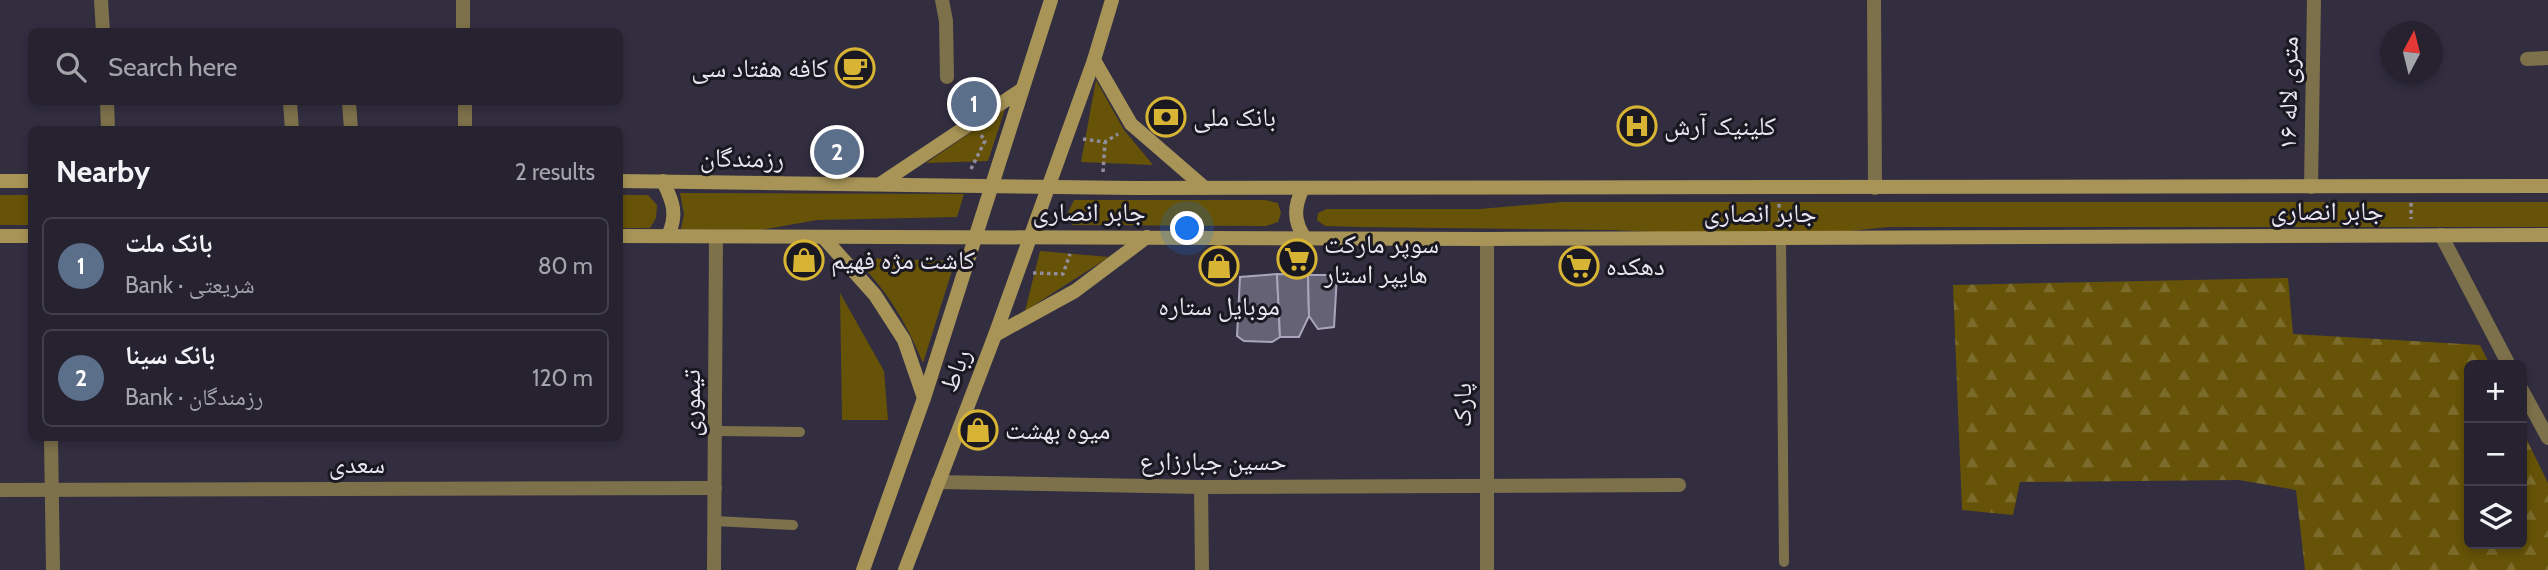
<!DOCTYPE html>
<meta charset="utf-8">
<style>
:root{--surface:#262230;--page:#2e2a38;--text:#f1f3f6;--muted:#a4a4ab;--line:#423f4c;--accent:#db2777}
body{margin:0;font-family:Cabin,"Noto Naskh Arabic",sans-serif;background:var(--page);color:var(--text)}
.controls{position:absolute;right:21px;bottom:21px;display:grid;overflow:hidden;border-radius:10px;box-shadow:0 4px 10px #0003}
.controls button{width:63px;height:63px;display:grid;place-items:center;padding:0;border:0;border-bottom:2px solid var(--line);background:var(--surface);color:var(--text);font:35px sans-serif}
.compass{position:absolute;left:2380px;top:21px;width:63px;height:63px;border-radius:50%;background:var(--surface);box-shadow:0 4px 10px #0003;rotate:7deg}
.you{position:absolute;left:1188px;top:229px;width:24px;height:24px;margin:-18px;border:5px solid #fff;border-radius:50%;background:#1a73e8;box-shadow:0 0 0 10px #1a73e833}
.badge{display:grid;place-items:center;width:46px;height:46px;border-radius:50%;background:var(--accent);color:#fff;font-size:23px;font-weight:700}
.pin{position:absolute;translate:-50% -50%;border:4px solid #fff;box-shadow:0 2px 7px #0006}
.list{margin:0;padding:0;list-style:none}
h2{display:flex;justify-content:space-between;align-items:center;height:91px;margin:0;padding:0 28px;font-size:30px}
h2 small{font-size:23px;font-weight:400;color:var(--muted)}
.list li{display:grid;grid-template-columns:46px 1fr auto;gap:21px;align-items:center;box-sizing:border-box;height:98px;margin:0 14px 14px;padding:0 14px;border:2px solid var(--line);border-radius:10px}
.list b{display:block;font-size:26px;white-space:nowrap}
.list p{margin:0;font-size:23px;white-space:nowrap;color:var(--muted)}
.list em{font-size:23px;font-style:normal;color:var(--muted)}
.icon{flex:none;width:38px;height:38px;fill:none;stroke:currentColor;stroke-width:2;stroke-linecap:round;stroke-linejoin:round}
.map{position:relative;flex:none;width:2548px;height:570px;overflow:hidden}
.search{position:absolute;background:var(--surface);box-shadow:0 4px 10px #0003;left:28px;top:28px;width:595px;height:77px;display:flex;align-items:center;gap:18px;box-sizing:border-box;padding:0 24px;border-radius:10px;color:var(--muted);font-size:26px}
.panel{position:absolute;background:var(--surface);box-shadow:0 4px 10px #0003;left:28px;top:126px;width:595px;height:315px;border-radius:10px}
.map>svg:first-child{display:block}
</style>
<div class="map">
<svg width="2548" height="570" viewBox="0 0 2548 570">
<defs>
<pattern id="forest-firs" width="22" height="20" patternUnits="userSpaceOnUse" patternTransform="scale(1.75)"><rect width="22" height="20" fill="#665307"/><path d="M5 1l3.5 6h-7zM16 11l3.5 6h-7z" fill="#7c6c2c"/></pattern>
</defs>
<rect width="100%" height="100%" fill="#322e40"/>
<g fill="#665307">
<polygon points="1096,80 1124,130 1153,165 1081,162"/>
<polygon points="1005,109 988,161 926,163"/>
<polygon points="680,193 964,194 957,217 817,220 760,230 681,229 684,214"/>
<rect x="0" y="195" width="31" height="30"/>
<polygon points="620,195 648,195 657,205 656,218 650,228 620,228"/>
<polygon points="1074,200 1265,200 1278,203 1281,213 1278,222 1266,226 1072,225 1068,213"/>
<polygon points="1563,202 2548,202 2548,227 1889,227 1781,238 1611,230 1359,227 1325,226 1317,220 1318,213 1327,209 1480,209"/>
<polygon points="1040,251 1109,257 1025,311"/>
<path d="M855 258 955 261 923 363C905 320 888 292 855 258Z"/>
<polygon points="840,293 884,371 888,420 842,420"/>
</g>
<polygon fill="url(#forest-firs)" points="2288,278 2293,334 2480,345 2490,365 2469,365 2469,544 2522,544 2522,430 2548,483 2548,570 2305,570 2296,490 2239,480 2020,482 2013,515 1962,510 1953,285"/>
<g fill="#666276" stroke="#aaa5bc" stroke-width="2">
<polygon points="792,246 817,248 814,275 790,272"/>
<polygon points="1277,274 1280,337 1272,342 1244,341 1237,336 1240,277"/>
<polygon points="1277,274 1308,275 1309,316 1299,337 1280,337"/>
<polygon points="1308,275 1337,275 1334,327 1318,329 1309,316"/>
</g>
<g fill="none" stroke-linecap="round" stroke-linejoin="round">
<g stroke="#918d9c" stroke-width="3.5" stroke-dasharray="3.5 3.5" stroke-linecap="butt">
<polyline points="1083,139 1105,142 1118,134"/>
<polyline points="971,169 985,141 981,135"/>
<polyline points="1103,172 1105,142"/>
<polyline points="2411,203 2411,219"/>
<polyline points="1779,204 1780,221"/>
<polyline points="1033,273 1063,274 1070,254"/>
</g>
<g stroke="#7d714b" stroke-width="10">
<polyline points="1781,238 1784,562"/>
<polyline points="715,431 800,432"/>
<polyline points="714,521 793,525"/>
</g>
<g stroke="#7d714b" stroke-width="14">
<polyline points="942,0 946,21 947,77"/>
<polyline points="1874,0 1875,188"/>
<polyline points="2527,59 2548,58"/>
<polyline points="290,102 292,130"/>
<polyline points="349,102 351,130"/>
<polyline points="2441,235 2509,365"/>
<polyline points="2522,390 2548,438"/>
<polyline points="51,438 53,570"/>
<polyline points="938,482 1201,487 1679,485"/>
<polyline points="1201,487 1202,570"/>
<polyline points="0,490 715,488"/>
<polyline points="714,570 716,237"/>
</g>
<g stroke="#7d714b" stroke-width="14">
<polyline points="101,0 103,32"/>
<polyline points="463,0 463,32"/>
<polyline points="107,102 108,130"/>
<polyline points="465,102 465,130"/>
<polyline points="2311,187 2314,0"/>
<polyline points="1487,239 1487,570"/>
</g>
<g stroke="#a79456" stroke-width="14">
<polyline points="1094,60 1131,124 1205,188"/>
<polyline points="0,181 32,181"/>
<polyline points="620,181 1134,188 2548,186"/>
<path d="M663 181C673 202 678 214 668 236"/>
<polyline points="880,184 1021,90"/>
<path d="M1303 188C1294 206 1293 221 1305 238"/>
<polyline points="0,236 32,236"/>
<polyline points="620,236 1487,239 2548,235"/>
<polyline points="823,237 875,295 904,340 924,398"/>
<polyline points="995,335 1075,291 1147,237"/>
<polyline points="863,570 924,398 1051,0"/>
<polyline points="905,570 995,335 1094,60 1112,0"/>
</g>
</g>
<defs>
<g id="cafe-ring" transform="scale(2.0125)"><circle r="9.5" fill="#1a1820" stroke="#d8b434" stroke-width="1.5"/><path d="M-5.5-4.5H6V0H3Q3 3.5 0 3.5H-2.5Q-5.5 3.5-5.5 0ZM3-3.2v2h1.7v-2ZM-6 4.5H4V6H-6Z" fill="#d8b434"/></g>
<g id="bank-ring" transform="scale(2.0125)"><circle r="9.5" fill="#1a1820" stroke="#d8b434" stroke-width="1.5"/><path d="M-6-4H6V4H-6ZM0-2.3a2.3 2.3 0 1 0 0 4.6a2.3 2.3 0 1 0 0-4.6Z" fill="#d8b434"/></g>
<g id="hospital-ring" transform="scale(2.0125)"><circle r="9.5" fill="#1a1820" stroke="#d8b434" stroke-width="1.5"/><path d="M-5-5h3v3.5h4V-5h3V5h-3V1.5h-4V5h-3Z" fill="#d8b434"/></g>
<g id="supermarket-ring" transform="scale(2.0125)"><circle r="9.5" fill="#1a1820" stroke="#d8b434" stroke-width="1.5"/><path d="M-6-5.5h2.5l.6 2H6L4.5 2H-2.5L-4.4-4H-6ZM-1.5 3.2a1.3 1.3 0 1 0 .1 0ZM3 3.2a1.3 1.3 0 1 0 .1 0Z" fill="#d8b434"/></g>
<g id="shop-ring" transform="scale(2.0125)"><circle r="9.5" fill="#1a1820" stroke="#d8b434" stroke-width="1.5"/><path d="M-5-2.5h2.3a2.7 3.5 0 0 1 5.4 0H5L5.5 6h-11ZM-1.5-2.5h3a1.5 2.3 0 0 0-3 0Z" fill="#d8b434"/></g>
</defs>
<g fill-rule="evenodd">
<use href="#cafe-ring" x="855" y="68"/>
<use href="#bank-ring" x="1166" y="117"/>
<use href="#hospital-ring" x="1637" y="126"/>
<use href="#supermarket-ring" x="1297" y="259"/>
<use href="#shop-ring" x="804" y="260"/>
<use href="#shop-ring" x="1219" y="266"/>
<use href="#supermarket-ring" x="1579" y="266"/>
<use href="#shop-ring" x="978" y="430"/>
</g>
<g text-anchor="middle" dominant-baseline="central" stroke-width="6" stroke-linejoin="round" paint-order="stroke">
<g font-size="26" fill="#e9e6f2" stroke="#1a1820" text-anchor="start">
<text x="828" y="68" text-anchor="end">کافه هفتاد سی</text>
<text x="1193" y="117">بانک ملی</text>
<text x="1664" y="126">کلینیک آرش</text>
<text x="1324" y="244">سوپر مارکت<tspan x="1324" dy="30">هایپر استار</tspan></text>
<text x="831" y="260">کاشت مژه فهیم</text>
<text x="1606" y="266">دهکده</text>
<text x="1219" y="306" text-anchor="middle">موبایل ستاره</text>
<text x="1005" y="430">میوه بهشت</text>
</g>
<g font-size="26" fill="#e9e6f2" stroke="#1a1820">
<text transform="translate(2288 93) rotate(-89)">۱۶ متری لاله</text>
<text transform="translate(742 158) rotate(1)">رزمندگان</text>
<text x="2327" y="211">جابر انصاری</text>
<text x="1089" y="212">جابر انصاری</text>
<text x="1760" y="213">جابر انصاری</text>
<text transform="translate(955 370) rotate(-69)">رباط</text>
<text transform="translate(691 403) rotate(-90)">تیموری</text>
<text transform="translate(1462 405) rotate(-90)">پارک</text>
<text x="1213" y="461">حسین جبارزارع</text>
<text x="357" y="464">سعدی</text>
</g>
</g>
</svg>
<div class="controls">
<button>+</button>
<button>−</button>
<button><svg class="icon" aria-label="layers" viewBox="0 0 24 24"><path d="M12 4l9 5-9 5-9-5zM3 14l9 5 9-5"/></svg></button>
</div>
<svg class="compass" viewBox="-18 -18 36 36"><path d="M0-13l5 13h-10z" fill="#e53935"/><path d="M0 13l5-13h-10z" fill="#a4a4ab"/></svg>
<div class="you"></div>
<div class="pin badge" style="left:974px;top:104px;background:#5c6f8a">1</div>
<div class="pin badge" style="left:837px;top:152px;background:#5c6f8a">2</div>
<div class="search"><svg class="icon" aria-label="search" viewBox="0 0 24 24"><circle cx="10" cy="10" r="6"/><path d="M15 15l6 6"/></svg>Search here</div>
<section class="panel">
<h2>Nearby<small>2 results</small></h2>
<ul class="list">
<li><span class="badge" style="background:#5c6f8a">1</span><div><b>بانک ملت</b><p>Bank · شریعتی</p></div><em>80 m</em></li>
<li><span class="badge" style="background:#5c6f8a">2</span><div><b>بانک سینا</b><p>Bank · رزمندگان</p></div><em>120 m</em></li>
</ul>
</section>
</div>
